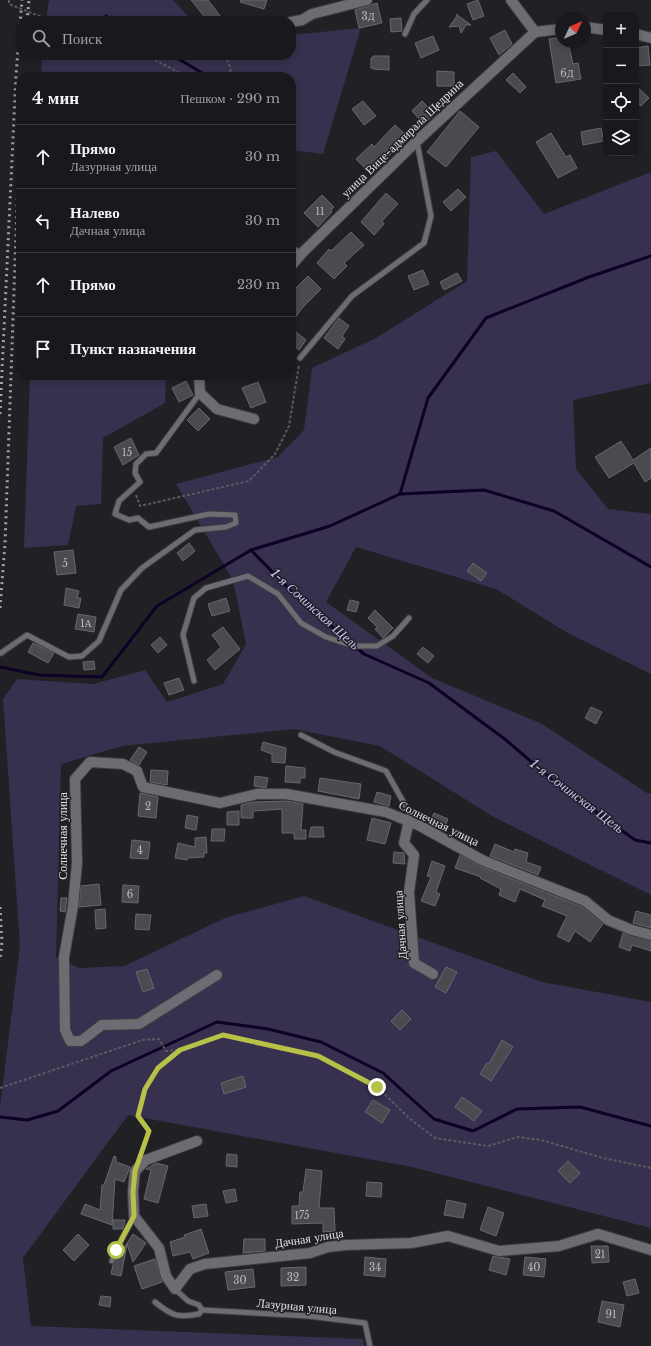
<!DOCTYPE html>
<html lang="ru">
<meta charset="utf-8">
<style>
:root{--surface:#19181c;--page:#262529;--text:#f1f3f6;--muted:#9fa0a3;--line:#37373b}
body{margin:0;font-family:"Libre Baskerville",serif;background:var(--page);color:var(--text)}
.controls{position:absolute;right:12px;top:12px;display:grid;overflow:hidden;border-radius:8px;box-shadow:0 2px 6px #0003}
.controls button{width:36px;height:36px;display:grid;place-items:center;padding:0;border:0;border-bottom:1px solid var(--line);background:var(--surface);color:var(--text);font:20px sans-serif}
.compass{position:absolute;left:555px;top:12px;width:36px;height:36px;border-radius:50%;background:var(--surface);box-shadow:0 2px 6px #0003;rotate:46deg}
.stop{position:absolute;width:12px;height:12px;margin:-9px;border:3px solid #b7c147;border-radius:50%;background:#fff}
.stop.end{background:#b7c147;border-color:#fff;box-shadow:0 1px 4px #0008}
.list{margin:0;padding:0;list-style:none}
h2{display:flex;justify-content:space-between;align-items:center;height:52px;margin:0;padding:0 16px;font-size:17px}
h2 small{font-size:13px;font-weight:400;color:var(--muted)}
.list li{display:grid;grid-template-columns:26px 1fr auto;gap:12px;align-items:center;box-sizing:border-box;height:64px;padding:0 16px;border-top:1px solid var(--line)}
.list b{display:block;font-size:15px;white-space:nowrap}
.list p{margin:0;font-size:13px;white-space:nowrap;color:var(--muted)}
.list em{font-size:13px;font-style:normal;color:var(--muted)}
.icon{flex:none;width:22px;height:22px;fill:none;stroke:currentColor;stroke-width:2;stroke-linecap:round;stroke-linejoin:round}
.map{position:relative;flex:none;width:651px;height:1346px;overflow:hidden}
.search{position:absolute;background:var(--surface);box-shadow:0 2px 6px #0003;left:16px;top:16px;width:280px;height:44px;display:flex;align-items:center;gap:10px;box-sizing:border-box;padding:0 14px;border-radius:16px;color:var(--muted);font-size:15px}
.panel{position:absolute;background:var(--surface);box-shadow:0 2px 6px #0003;left:16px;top:72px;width:280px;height:308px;border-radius:16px}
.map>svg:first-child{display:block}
</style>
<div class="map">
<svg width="651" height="1346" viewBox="0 0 651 1346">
<rect width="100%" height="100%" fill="#212025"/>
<g fill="#37304e">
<polygon points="49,0 173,0 193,21 46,21"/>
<polygon points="361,28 323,154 291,150 291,77 41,77 42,55 291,55 291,35"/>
<polygon points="496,151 544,214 651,172 651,383 573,400 576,469 608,509 651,514 651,674 566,632 496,589 356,547 326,602 432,678 542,724 647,793 651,793 651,895 492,816 380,746 293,729 122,746 61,764 56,957 79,968 124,966 225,918 304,896 542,982 651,1002 651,1228 412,1167 128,1115 23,1258 31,1326 363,1339 364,1346 0,1346 0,1107 20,946 3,699 17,679 93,684 145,670 167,702 223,684 246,644 233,580 176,484 278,457 304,430 312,368 376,338 467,281 471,157"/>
<polygon points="30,375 166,375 165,403 103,438 101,504 76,506 68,545 24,548"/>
</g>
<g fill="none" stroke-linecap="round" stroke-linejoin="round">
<g stroke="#0e0126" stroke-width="3">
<polyline points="106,16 115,21"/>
<polyline points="172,55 204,74 218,77"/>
<polyline points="400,494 484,490 554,511 651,567"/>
<polyline points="251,550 330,526 400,494 428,398 486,318 589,277 651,256"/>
<polyline points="0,667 39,675 102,677 157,606 251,550 298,598 364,654 429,683 506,740 556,783 635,840 651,843"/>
<polyline points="0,1117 27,1120 58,1111 111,1071 217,1022 268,1029 321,1042 383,1073 434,1119 473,1131 517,1109 580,1107 651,1126"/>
</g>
</g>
<g fill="#4b4a51" stroke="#68676e">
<polygon points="191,0 208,0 224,21 208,21"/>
<polygon points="241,0 267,0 264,9 240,2"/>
<polygon points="478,0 484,16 473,20 467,4"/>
<polygon points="377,3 382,23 359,28 355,10"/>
<polygon points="456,14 471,25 466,25 461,33 459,26 449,27 457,16"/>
<polygon points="401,18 402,31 391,32 390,19"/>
<polygon points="505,30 512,44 499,55 490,38"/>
<polygon points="433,36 439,50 421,58 415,43"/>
<polygon points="561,37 561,42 568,42 573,64 578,63 581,79 556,83 549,39"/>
<polygon points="648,46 650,65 636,66 636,48"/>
<polygon points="373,56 389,56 389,70 373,69 373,68 371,68 371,58 373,58"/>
<polygon points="437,71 454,72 454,86 437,86"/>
<polygon points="513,73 526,87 520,93 506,80"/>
<polygon points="636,86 649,98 641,106 636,102"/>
<polygon points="363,101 376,116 364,125 352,109"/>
<polygon points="422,101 435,114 424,124 412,111"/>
<polygon points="460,111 479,127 446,167 427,152"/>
<polygon points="395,125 409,138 393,154 392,153 370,173 356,159 372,144 374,147"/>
<polygon points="601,128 604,141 583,145 581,132"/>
<polygon points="551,133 566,157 570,155 577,168 558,178 536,142"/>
<polygon points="458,189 466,197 451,211 443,202"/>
<polygon points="386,193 398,204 382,221 384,224 374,235 361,222"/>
<polygon points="322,195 334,207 331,210 332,212 318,227 304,213"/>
<polygon points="351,232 364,245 344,263 347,266 334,279 317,263 329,249 331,251"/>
<polygon points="423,270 429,284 414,290 408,276"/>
<polygon points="457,273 462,281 444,290 440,282"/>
<polygon points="308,276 321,289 303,307 291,323 291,293"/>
<polygon points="339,318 349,326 342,336 345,339 338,349 324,338"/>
<polygon points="291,328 306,340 299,350 291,343"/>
<polygon points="186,381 193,395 179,402 172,388"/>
<polygon points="258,382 266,402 251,408 242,388"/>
<polygon points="199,408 210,419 198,431 187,420"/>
<polygon points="131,438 139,455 123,465 114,447"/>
<polygon points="621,441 633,460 651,448 651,478 645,482 634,463 609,478 595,457"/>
<polygon points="189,543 195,551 183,561 177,553"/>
<polygon points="73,550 76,573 57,575 54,552"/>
<polygon points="473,563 487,573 481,581 467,571"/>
<polygon points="66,588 79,591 77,598 81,598 79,608 64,605"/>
<polygon points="226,598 230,611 212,616 208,604"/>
<polygon points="350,600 359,602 356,612 347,610"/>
<polygon points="375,610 393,628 383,638 375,629 377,627 368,618"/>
<polygon points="78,614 96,617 94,632 75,629"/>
<polygon points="223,627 240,649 215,670 207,660 221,647 212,635"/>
<polygon points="160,637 167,645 158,653 151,645"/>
<polygon points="33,643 54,653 48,663 28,652"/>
<polygon points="423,647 434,656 428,663 417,654"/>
<polygon points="94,661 95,669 84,670 83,662"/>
<polygon points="179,678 184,690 169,695 164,683"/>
<polygon points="591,707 602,712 596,724 585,718"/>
<polygon points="263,742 286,748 285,763 272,762 272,754 261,750"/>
<polygon points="139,747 147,752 139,765 130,760"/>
<polygon points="286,766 305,768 305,778 300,778 300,783 285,782"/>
<polygon points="151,770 168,771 167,785 150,782"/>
<polygon points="255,776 268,778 266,788 254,786"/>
<polygon points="320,778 361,784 359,799 318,791"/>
<polygon points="377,792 391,796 389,806 374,802"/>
<polygon points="140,793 158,797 156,818 138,816"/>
<polygon points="286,801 303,804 301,830 306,830 306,839 294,839 294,833 282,833 282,809 253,811 253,818 241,818 241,805 253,802"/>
<polygon points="239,811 239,825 227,825 227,812"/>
<polygon points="434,813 448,819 443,831 429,824"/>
<polygon points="187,815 198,817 196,830 185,828"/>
<polygon points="372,818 391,823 385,844 367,840"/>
<polygon points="311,827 323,827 324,837 309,837"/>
<polygon points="212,829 225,829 224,841 211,841"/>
<polygon points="206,837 207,853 204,853 204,857 188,858 187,860 175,858 178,843 195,847 195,838"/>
<polygon points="132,840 150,842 148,859 130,858"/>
<polygon points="495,844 514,852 515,849 528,853 526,862 541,867 538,875 490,856"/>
<polygon points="394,852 404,853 405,864 393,863"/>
<polygon points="460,855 480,866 582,907 603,924 590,942 575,931 569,942 557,936 567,916 542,906 545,900 520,889 515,902 499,895 501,889 480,878 481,877 455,868"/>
<polygon points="432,861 445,866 436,892 440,894 435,906 421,901 431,877 427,876"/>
<polygon points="99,884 101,905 79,907 81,886"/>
<polygon points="123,885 139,886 138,903 122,902"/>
<polygon points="61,898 67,898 65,912 60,911"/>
<polygon points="105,909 106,928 96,929 95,910"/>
<polygon points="636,911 651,915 651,928 633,923"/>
<polygon points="136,914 151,915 149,930 135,929"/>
<polygon points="623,933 651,941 651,951 632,945 630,951 619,947"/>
<polygon points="446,967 457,972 446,993 435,987"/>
<polygon points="147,969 154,988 143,992 136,972"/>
<polygon points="402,1010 411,1019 400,1030 391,1021"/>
<polygon points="502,1040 513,1047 491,1081 480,1074 487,1063 489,1064"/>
<polygon points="243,1076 246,1087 224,1094 221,1083"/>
<polygon points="462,1097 482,1111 474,1121 455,1107"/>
<polygon points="373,1100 390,1110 382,1123 365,1112"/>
<polygon points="227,1154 237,1155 237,1167 226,1166"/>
<polygon points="114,1156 116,1157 116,1162 130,1167 124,1182 115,1179 112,1225 81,1214 85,1204 100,1210 102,1185 104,1185"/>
<polygon points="568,1161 580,1173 570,1183 558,1171"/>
<polygon points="156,1163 168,1166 158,1203 144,1199 151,1170 146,1169"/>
<polygon points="306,1169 322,1171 319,1208 334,1208 335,1231 323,1232 323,1223 292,1224 292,1206 299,1206 300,1192 303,1192"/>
<polygon points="367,1182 382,1183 381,1197 366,1196"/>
<polygon points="235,1189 237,1201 226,1203 223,1191"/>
<polygon points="447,1200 466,1204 463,1218 444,1215"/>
<polygon points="206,1204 208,1216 194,1218 192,1206"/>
<polygon points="488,1207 504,1213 496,1236 480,1230"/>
<polygon points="113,1220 125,1220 123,1229 113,1229"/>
<polygon points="201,1229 209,1253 193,1259 190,1252 173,1256 170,1242 185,1237 184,1235"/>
<polygon points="78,1234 89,1245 74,1261 63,1250"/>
<polygon points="133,1234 146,1243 133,1262 127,1244 121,1276 111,1274 113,1265"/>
<polygon points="244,1239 265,1239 265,1251 243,1253"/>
<polygon points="591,1246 608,1246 609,1262 592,1263"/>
<polygon points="493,1256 510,1259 506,1275 489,1270"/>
<polygon points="365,1257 386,1259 385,1277 364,1275"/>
<polygon points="525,1257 546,1259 544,1277 523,1275"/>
<polygon points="155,1259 162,1282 142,1289 134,1266"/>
<polygon points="306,1267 306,1285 281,1286 281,1268"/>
<polygon points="253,1269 255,1287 228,1290 225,1272"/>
<polygon points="635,1279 639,1293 627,1296 623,1282"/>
<polygon points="101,1296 111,1297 110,1307 99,1305"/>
<polygon points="602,1301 624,1305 620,1327 598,1322"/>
</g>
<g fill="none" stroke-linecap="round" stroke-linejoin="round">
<g stroke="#3e3d42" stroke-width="7">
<g id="service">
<polyline points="405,34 414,14 427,0"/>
<polyline points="291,248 302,253"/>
<polyline points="300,358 352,296 424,243 431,216 417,142"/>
<polyline points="1,653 27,635 69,657 82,656 99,641 121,590 142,568 195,530 226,527 236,523 235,515 209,514 149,527 138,518 129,520 115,514 119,501 140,482 135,473 136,464 146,454 156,453 200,393"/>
<polyline points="194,681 183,635 194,598 206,588 248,576 278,594 301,623 326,637 353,646 377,646 393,636 409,618"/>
<polyline points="301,735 334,752 386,771 409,812 409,821"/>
<polyline points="112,1261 116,1250 134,1216"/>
<path d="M155 1302C172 1316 178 1318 199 1314L202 1310 199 1305 188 1301 175 1289"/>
<polyline points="202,1310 308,1316 365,1323 370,1346"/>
</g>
</g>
<g stroke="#3e3d42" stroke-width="12">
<g id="minor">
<polyline points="511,0 535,32 561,29"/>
<polyline points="291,22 302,20 312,14 367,0"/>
<polyline points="585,27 606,30"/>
<polyline points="636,34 651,38"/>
<polyline points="291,266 302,253 417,141 535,32"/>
<polyline points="199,375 200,393 217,409 254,419"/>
<polyline points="409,821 404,843 414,855 409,892 414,963 433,974"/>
<polyline points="217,975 139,1024 102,1025 81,1041 70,1041 65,1030 64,957 73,906 77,863 75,779 90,762 123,764 137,771 143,787 220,803 257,794 286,794 386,812 420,826 482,860 585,901 608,920 632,930 651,935"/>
<polyline points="197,1141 146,1160 135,1171 133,1191 134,1216 159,1248 166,1276 175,1289 190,1269 205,1264 310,1253 328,1247 346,1245 411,1243 448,1236 499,1251 559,1246 598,1234 651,1250"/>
</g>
</g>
<g stroke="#5b5a5f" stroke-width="2" stroke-dasharray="3 2" stroke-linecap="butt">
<polyline points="9,0 9,4 52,21"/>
<polyline points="146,55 187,77"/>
<polyline points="225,55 231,69 228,77"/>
<polyline points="136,495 140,506 249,481 275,454 289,426 299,365"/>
<polyline points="0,1088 143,1040 159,1039 166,1051 179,1050 223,1035 317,1056 377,1087 409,1118 435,1138 488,1146 518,1137 541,1140 603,1158 651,1168"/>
<path d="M142 1151 149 1131 138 1116C147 1082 151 1074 179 1050"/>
</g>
<use href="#service" stroke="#6d6c73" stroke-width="5"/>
<use href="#minor" stroke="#6d6c73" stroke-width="10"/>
<g stroke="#a3a2a7" stroke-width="3" stroke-dasharray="2 4" stroke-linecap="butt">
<polyline points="27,21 29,0"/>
<polyline points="0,414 16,75 22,0"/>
<polyline points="0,608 5,544 21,94"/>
<polyline points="0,907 2,942 0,959"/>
</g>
</g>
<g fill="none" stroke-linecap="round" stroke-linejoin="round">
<polyline stroke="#b7c147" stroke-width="5" points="116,1250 134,1216 133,1192 135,1171 149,1131 138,1116 145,1089 158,1068 180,1050 223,1035 318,1056 377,1087"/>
</g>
<g text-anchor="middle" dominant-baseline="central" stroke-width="3" stroke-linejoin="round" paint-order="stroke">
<g font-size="10" fill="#bcbbc0">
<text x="368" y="16">3Д</text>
<text x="567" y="73">6Д</text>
<text x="320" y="211">11</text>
<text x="127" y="452">15</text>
<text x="65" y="563">5</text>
<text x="86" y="623">1А</text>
<text x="148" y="806">2</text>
<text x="140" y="850">4</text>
<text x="130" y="894">6</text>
<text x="302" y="1215">175</text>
<text x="600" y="1254">21</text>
<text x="375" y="1267">34</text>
<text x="534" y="1267">40</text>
<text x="293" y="1277">32</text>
<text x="240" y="1280">30</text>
<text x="611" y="1314">91</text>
</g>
<g font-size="12" fill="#e2e1e5" stroke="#212025">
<text transform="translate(402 138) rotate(-44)">улица Вице-адмирала Щедрина</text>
<text transform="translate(439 823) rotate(26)">Солнечная улица</text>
<text transform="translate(62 836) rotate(-90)">Солнечная улица</text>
<text transform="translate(400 925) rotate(-94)">Дачная улица</text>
<text transform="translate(309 1238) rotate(-9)">Дачная улица</text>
<text transform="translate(297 1306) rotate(5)">Лазурная улица</text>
</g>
<g font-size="13" font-style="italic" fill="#ccc0fc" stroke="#212025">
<text transform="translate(315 609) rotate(42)">1-я Сочинская Щель</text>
<text transform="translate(577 796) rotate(37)">1-я Сочинская Щель</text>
</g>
</g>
</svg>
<div class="controls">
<button>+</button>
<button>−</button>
<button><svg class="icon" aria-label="locate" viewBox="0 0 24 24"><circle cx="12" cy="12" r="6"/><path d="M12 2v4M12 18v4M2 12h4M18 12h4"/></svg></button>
<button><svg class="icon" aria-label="layers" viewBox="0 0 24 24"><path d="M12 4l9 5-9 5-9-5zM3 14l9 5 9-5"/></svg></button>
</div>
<svg class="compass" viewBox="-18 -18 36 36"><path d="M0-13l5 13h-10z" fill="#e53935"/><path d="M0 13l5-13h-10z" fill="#9fa0a3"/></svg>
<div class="stop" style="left:116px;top:1250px"></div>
<div class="stop end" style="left:377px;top:1087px"></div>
<div class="search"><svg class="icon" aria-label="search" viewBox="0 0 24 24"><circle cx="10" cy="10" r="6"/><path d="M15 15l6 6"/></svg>Поиск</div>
<section class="panel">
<h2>4 мин<small>Пешком · 290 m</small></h2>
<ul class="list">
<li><svg class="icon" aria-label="ahead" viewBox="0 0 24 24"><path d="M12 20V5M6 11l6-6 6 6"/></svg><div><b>Прямо</b><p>Лазурная улица</p></div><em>30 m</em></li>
<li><svg class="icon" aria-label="left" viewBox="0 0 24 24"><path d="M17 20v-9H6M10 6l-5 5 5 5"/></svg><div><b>Налево</b><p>Дачная улица</p></div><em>30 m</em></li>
<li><svg class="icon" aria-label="ahead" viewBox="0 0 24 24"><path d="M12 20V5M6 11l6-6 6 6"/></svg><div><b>Прямо</b></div><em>230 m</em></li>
<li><svg class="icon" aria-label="arrive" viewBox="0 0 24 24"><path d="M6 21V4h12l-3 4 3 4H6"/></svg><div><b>Пункт назначения</b></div></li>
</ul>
</section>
</div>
